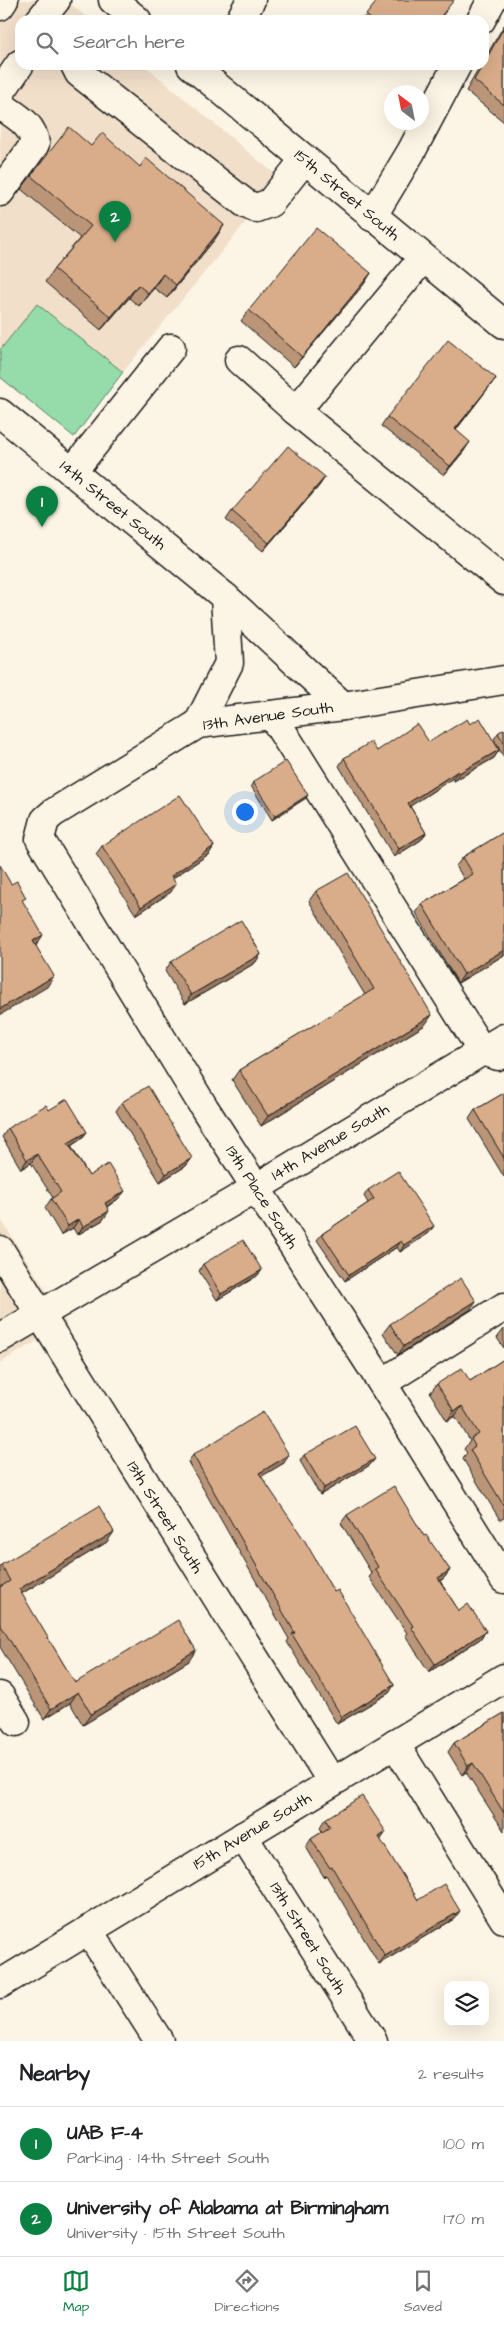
<!DOCTYPE html>
<meta charset="utf-8">
<style>
:root{--surface:#fff;--page:#f2f2f2;--text:#202124;--muted:#757577;--line:#e0e0e0;--accent:#0b8043}
body{margin:0;font-family:"Architects Daughter",sans-serif;background:var(--page);color:var(--text)}
.controls{position:absolute;right:15px;bottom:15px;display:grid;overflow:hidden;border-radius:10px;box-shadow:0 5px 20px #0002}
.controls button{width:45px;height:45px;display:grid;place-items:center;padding:0;border:0;border-bottom:1px solid var(--line);background:var(--surface);color:var(--text);font:25px sans-serif}
.compass{position:absolute;left:384px;top:85px;width:45px;height:45px;border-radius:50%;background:var(--surface);box-shadow:0 5px 20px #0002;rotate:328deg}
.you{position:absolute;left:244px;top:811px;width:18px;height:18px;margin:-12px;border:4px solid #fff;border-radius:50%;background:#1a73e8;box-shadow:0 0 0 8px #1a73e833}
.badge{display:grid;place-items:center;width:32px;height:32px;border-radius:50%;background:var(--accent);color:#fff;font-size:16px;font-weight:700}
.pin{position:absolute;translate:-50% -41px;filter:drop-shadow(0 1px 2px #0008)}
.pin::after{content:'';position:absolute;top:26px;width:18px;height:15px;background:inherit;clip-path:polygon(0 0,100% 0,50% 100%)}
.list{margin:0;padding:0;list-style:none}
h2{display:flex;justify-content:space-between;align-items:center;height:65px;margin:0;padding:0 20px;font-size:21px}
h2 small{font-size:16px;font-weight:400;color:var(--muted)}
.list li{display:grid;grid-template-columns:32px 1fr auto;gap:15px;align-items:center;box-sizing:border-box;height:75px;padding:0 20px;border-top:1px solid var(--line)}
.list b{display:block;font-size:19px;white-space:nowrap}
.list p{margin:0;font-size:16px;white-space:nowrap;color:var(--muted)}
.list em{font-size:16px;font-style:normal;color:var(--muted)}
.icon{flex:none;width:28px;height:28px;fill:none;stroke:currentColor;stroke-width:2;stroke-linecap:round;stroke-linejoin:round}
.map{position:relative;flex:none;width:504px;height:2041px;overflow:hidden}
.search{position:absolute;background:var(--surface);box-shadow:0 5px 20px #0002;left:15px;right:15px;top:15px;height:55px;display:flex;align-items:center;gap:12px;box-sizing:border-box;padding:0 18px;border-radius:15px;color:var(--muted);font-size:19px}
.sheet{height:215px;background:var(--surface)}
nav{display:flex;justify-content:space-around;align-items:center;box-sizing:border-box;height:70px;border-top:1px solid var(--line);background:var(--surface);font-size:14px;color:var(--muted)}
nav a{display:grid;justify-items:center;gap:2px}
nav .on{color:var(--accent)}
.map>svg:first-child{display:block}
</style>
<div class="map">
<svg width="504" height="2041" viewBox="0 0 504 2041">
<rect width="100%" height="100%" fill="#fcf5e5"/>
<filter id="ink" filterUnits="userSpaceOnUse"><feTurbulence type="fractalNoise" baseFrequency=".02" numOctaves="2"/><feDisplacementMap in="SourceGraphic" scale="10" xChannelSelector="R" yChannelSelector="G"/><feConvolveMatrix kernelMatrix="1 2 1 2 8 2 1 2 1" color-interpolation-filters="sRGB"/></filter>
<g filter="url(#ink)">
<g fill="#f2dfca">
<polygon points="0,0 66,0 90,20 20,20 20,65 144,65 281,179 123,372 37,305 0,350"/>
<polygon points="0,1218 67,1323 0,1363"/>
</g>
<polygon fill="#95dcaa" stroke="#587c63" points="37,304 123,372 74,437 0,377 0,350"/>
<g fill="none" stroke-linecap="round" stroke-linejoin="round">
<g stroke="#1c1c1c" stroke-width="31">
<g id="minor">
<polyline points="113,0 137,20"/>
<polyline points="0,6 4,0"/>
<polyline points="40,20 56,0"/>
<polyline points="240,20 251,0"/>
<polyline points="481,20 492,0"/>
<polyline points="75,65 79,73 246,204 256,208 270,203 304,160"/>
<polyline points="191,65 504,324"/>
<polyline points="0,93 20,64"/>
<path d="M0 105C16 116 33 124 35 144L0 192"/>
<polyline points="372,217 411,152 457,65"/>
<polyline points="239,360 296,411 504,581"/>
<polyline points="296,411 423,258"/>
<polyline points="0,413 225,597 343,706"/>
<polyline points="72,472 171,348"/>
<polyline points="504,680 343,706 198,724 53,813 45,820 40,839 205,1109 382,1383 504,1579"/>
<polyline points="272,715 482,1051 498,1056"/>
<polyline points="198,724 229,663 225,597"/>
<polyline points="0,1250 332,1782"/>
<polyline points="0,1338 239,1198 504,1038"/>
<polyline points="382,1383 504,1307"/>
<polyline points="0,1696 16,1722"/>
<polyline points="395,1744 504,1919"/>
<polyline points="243,1836 373,2041"/>
<polyline points="88,1930 159,2041"/>
<polyline points="0,1984 504,1678"/>
</g>
</g>
<use href="#minor" stroke="#fcf5e5" stroke-width="28"/>
</g>
<g fill="#bb9577" stroke="#1c1c1c">
<polygon points="446,11 439,20 362,20 366,15"/>
<polygon points="504,25 504,122 466,91 481,65 484,65 484,60"/>
<polygon points="91,146 140,167 224,225 215,239 167,298 154,288 139,306 129,298 101,330 45,282 54,269 80,238 21,189 31,176"/>
<polygon points="371,273 364,284 294,367 241,321 249,310"/>
<polygon points="496,378 456,430 464,451 444,475 381,426 387,417"/>
<polygon points="325,477 319,486 263,551 226,520 232,511"/>
<polygon points="470,724 499,750 494,758 454,781 453,778 410,806 426,833 421,840 394,857 339,766 344,758 377,751 429,742"/>
<polygon points="504,729 504,758 494,739 498,733"/>
<polygon points="253,782 306,798 272,820 251,786"/>
<polygon points="504,832 504,955 458,983 416,913 422,904 464,879 456,866 463,857"/>
<polygon points="102,846 214,846 209,854 173,878 171,892 136,915 96,854"/>
<polygon points="316,891 425,1025 261,1126 232,1080 239,1070 365,995 309,901"/>
<polygon points="261,954 255,963 185,1004 165,971 171,962"/>
<polygon points="504,1093 504,1177 469,1119 475,1110"/>
<polygon points="122,1102 192,1158 186,1166 160,1182 116,1111"/>
<polygon points="49,1110 87,1132 80,1140 71,1146 89,1176 125,1191 118,1199 107,1207 103,1220 77,1235 73,1228 61,1235 45,1208 51,1199 53,1198 31,1163 21,1169 2,1137 8,1128"/>
<polygon points="368,1190 429,1233 400,1252 397,1247 345,1281 317,1240 322,1234 368,1203 364,1196"/>
<polygon points="203,1264 262,1270 257,1276 217,1300 199,1271"/>
<polygon points="470,1310 398,1355 383,1333 390,1324"/>
<polygon points="504,1329 504,1348 497,1338"/>
<polygon points="504,1359 504,1518 500,1520 463,1459 467,1453 464,1449 470,1441 455,1416 447,1421 430,1393 437,1384 470,1381"/>
<polygon points="193,1455 284,1463 261,1476 334,1592 394,1685 389,1693 337,1724 287,1642 289,1639 188,1462"/>
<polygon points="304,1455 370,1465 320,1495 300,1461"/>
<polygon points="347,1515 424,1536 450,1570 444,1578 440,1581 459,1611 486,1631 480,1639 429,1672 405,1635 407,1633 369,1577 372,1574 341,1523"/>
<polygon points="107,1542 21,1594 75,1683 189,1661 83,1725 70,1703 44,1719 0,1647 0,1566 1,1565"/>
<polygon points="504,1713 504,1831 466,1772 462,1775 448,1752 454,1743"/>
<polygon points="325,1819 380,1840 418,1900 454,1919 379,1964 326,1875 324,1877 306,1847 311,1839 322,1832 320,1827"/>
</g>
<g fill="#987961" stroke="#1c1c1c">
<polygon points="224,225 215,239 167,298 176,285"/>
<polygon points="371,273 364,284 294,367 302,357"/>
<polygon points="163,274 154,288 139,306 148,293"/>
<polygon points="138,285 129,298 101,330 111,317"/>
<polygon points="496,378 490,386 449,438 455,429"/>
<polygon points="470,442 464,451 444,475 450,466"/>
<polygon points="325,477 319,486 263,551 269,543"/>
<polygon points="499,750 494,758 454,781 459,773"/>
<polygon points="458,771 453,778 403,811 408,803"/>
<polygon points="308,795 306,798 272,820 275,816"/>
<polygon points="426,833 421,840 394,857 399,849"/>
<polygon points="214,846 209,854 165,883 171,876"/>
<polygon points="176,884 171,892 136,915 141,907"/>
<polygon points="43,935 36,946 33,941"/>
<polygon points="504,950 504,955 458,983 464,974"/>
<polygon points="261,954 255,963 185,1004 191,995"/>
<polygon points="54,976 47,987 0,1015 0,1009"/>
<polygon points="432,1015 425,1025 261,1126 268,1116"/>
<polygon points="87,1132 80,1140 62,1151 68,1143"/>
<polygon points="37,1154 31,1163 21,1169 27,1160"/>
<polygon points="192,1158 186,1166 160,1182 166,1174"/>
<polygon points="125,1191 118,1199 98,1212 105,1203"/>
<polygon points="109,1211 103,1220 77,1235 83,1227"/>
<polygon points="79,1219 73,1228 61,1235 68,1226"/>
<polygon points="434,1226 429,1233 400,1252 404,1245"/>
<polygon points="401,1241 397,1247 345,1281 349,1275"/>
<polygon points="262,1270 257,1276 217,1300 221,1294"/>
<polygon points="476,1301 470,1310 398,1355 404,1346"/>
<polygon points="462,1406 455,1416 447,1421 454,1411"/>
<polygon points="289,1455 284,1463 254,1481 259,1473"/>
<polygon points="375,1459 370,1465 320,1495 324,1488"/>
<polygon points="114,1532 107,1542 11,1600 19,1589"/>
<polygon points="450,1570 444,1578 432,1586 438,1578"/>
<polygon points="486,1631 480,1639 429,1672 435,1664"/>
<polygon points="196,1650 189,1661 83,1725 91,1714"/>
<polygon points="394,1685 389,1693 337,1724 342,1717"/>
<polygon points="78,1692 70,1703 44,1719 51,1709"/>
<polygon points="473,1763 466,1772 462,1775 468,1766"/>
<polygon points="386,1832 380,1841 379,1837"/>
<polygon points="460,1911 454,1919 379,1964 385,1956"/>
</g>
<g fill="#d9ad8a" stroke="#1c1c1c">
<polygon points="378,0 454,0 438,20 372,20 366,15"/>
<polygon points="504,27 504,105 474,80 483,65 484,65 484,63"/>
<polygon points="69,127 91,146 102,133 140,167 146,158 224,225 176,285 163,274 148,293 138,285 111,317 54,269 91,226 31,176"/>
<polygon points="316,228 371,273 302,357 249,310"/>
<polygon points="448,340 496,378 455,429 470,442 450,466 387,417"/>
<polygon points="288,446 325,477 269,543 232,511"/>
<polygon points="480,718 499,750 459,773 458,771 408,803 426,833 399,849 344,758 371,742 377,751 417,724 429,742 467,719 470,724"/>
<polygon points="504,729 504,743 498,733"/>
<polygon points="286,761 308,795 275,816 253,782"/>
<polygon points="180,795 214,846 171,876 176,884 141,907 102,846"/>
<polygon points="504,832 504,950 464,974 422,904 473,874 463,857"/>
<polygon points="0,865 11,884 17,881 26,898 22,900 43,935 33,941 54,976 0,1009"/>
<polygon points="348,873 432,1015 268,1116 239,1070 374,989 316,891"/>
<polygon points="241,920 261,954 191,995 171,962"/>
<polygon points="148,1086 192,1158 166,1174 122,1102"/>
<polygon points="504,1093 504,1158 475,1110"/>
<polygon points="67,1099 87,1132 68,1143 89,1176 108,1164 125,1191 105,1203 109,1211 83,1227 79,1219 68,1226 51,1199 61,1192 37,1154 27,1160 8,1128 46,1105 49,1110"/>
<polygon points="398,1171 434,1226 404,1245 401,1241 349,1275 322,1234 374,1199 368,1190"/>
<polygon points="243,1240 262,1270 221,1294 203,1264"/>
<polygon points="461,1278 476,1301 404,1346 390,1324"/>
<polygon points="504,1359 504,1506 470,1450 475,1446 471,1439 479,1434 462,1406 454,1411 437,1384 462,1368 470,1381"/>
<polygon points="263,1412 289,1455 259,1473 305,1541 334,1592 338,1590 394,1685 342,1717 292,1634 295,1633 193,1455"/>
<polygon points="355,1426 375,1459 324,1488 304,1455"/>
<polygon points="394,1486 424,1536 426,1535 450,1570 438,1578 459,1611 468,1604 486,1631 435,1664 411,1627 413,1626 375,1569 378,1567 347,1515"/>
<polygon points="99,1506 114,1532 19,1589 75,1683 178,1620 196,1650 91,1714 78,1692 51,1709 0,1624 0,1587 10,1581 1,1565"/>
<polygon points="504,1713 504,1813 473,1763 468,1766 454,1743"/>
<polygon points="362,1796 386,1832 379,1837 418,1900 444,1884 460,1911 385,1956 332,1867 330,1868 311,1839 330,1827 325,1819"/>
</g>
</g>
<g text-anchor="middle" dominant-baseline="central" stroke-width="5" stroke-linejoin="round" paint-order="stroke">
<g font-size="16" fill="#1c1c1c" stroke="#fcf5e5">
<text transform="translate(347 195) rotate(40)">15th Street South</text>
<text transform="translate(113 505) rotate(39)">14th Street South</text>
<text transform="translate(268 716) rotate(-8)">13th Avenue South</text>
<text transform="translate(330 1142) rotate(-31)">14th Avenue South</text>
<text transform="translate(262 1197) rotate(57)">13th Place South</text>
<text transform="translate(165 1517) rotate(58)">13th Street South</text>
<text transform="translate(252 1831) rotate(-31)">15th Avenue South</text>
<text transform="translate(308 1938) rotate(58)">13th Street South</text>
</g>
</g>
</svg>
<div class="controls">
<button><svg class="icon" aria-label="layers" viewBox="0 0 24 24"><path d="M12 4l9 5-9 5-9-5zM3 14l9 5 9-5"/></svg></button>
</div>
<svg class="compass" viewBox="-18 -18 36 36"><path d="M0-13l5 13h-10z" fill="#e53935"/><path d="M0 13l5-13h-10z" fill="#757577"/></svg>
<div class="you"></div>
<div class="pin badge" style="left:42px;top:527px">1</div>
<div class="pin badge" style="left:115px;top:242px">2</div>
<div class="search"><svg class="icon" aria-label="search" viewBox="0 0 24 24"><circle cx="10" cy="10" r="6"/><path d="M15 15l6 6"/></svg>Search here</div>
</div>
<section class="sheet">
<h2>Nearby<small>2 results</small></h2>
<ul class="list">
<li><span class="badge">1</span><div><b>UAB F-4</b><p>Parking · 14th Street South</p></div><em>100 m</em></li>
<li><span class="badge">2</span><div><b>University of Alabama at Birmingham</b><p>University · 15th Street South</p></div><em>170 m</em></li>
</ul>
</section>
<nav>
<a class="on"><svg class="icon" aria-label="map" viewBox="0 0 24 24"><path d="M3 6l6-2 6 2 6-2v14l-6 2-6-2-6 2zM9 4v14M15 6v14"/></svg>Map</a>
<a><svg class="icon" aria-label="directions" viewBox="0 0 24 24"><path d="M12 3l9 9-9 9-9-9zM9 14v-3h6M13 9l2 2-2 2"/></svg>Directions</a>
<a><svg class="icon" aria-label="saved" viewBox="0 0 24 24"><path d="M7 4h10v16l-5-4-5 4z"/></svg>Saved</a>
</nav>
